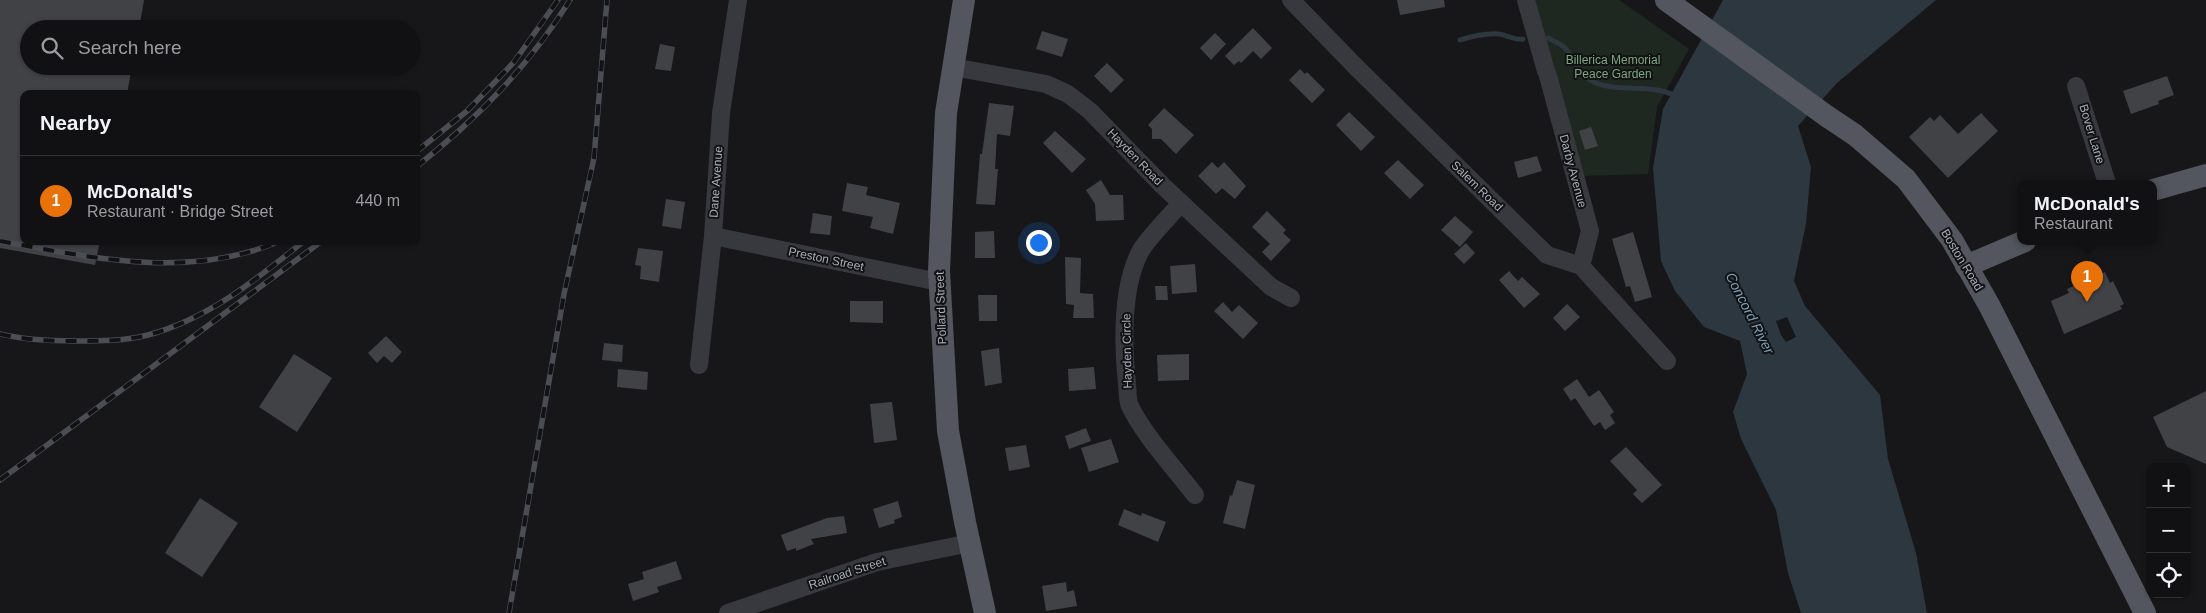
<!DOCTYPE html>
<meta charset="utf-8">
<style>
:root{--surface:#111113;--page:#1e1f21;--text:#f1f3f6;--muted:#9c9da0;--line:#303133;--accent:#db2777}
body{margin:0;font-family:Arial,sans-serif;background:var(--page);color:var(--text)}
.controls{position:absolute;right:15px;bottom:15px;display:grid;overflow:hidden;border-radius:10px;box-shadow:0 1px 4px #0004}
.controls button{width:45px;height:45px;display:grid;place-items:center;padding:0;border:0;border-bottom:1px solid var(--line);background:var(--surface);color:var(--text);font:25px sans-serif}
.you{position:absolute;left:1038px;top:242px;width:18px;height:18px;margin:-12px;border:4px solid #fff;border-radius:50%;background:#1a73e8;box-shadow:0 0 0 8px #1a73e833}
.badge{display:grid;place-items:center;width:32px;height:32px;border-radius:50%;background:var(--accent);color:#fff;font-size:16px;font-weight:700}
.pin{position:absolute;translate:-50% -41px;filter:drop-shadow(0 1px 2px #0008)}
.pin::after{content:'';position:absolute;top:26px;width:18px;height:15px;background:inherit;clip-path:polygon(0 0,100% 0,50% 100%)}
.popup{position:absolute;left:2017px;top:180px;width:140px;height:65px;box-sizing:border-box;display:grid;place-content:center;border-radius:10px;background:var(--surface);filter:drop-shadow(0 1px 4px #0005);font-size:16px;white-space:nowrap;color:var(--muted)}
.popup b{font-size:19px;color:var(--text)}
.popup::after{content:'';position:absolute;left:50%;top:100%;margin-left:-10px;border:10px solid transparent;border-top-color:var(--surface)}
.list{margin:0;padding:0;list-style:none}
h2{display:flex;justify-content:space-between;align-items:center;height:65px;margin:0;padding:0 20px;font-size:21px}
h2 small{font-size:16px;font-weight:400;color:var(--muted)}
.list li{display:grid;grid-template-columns:32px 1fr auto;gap:15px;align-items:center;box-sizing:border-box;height:90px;padding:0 20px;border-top:1px solid var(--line)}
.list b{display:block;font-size:19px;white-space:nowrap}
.list p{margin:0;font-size:16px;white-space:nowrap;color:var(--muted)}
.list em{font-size:16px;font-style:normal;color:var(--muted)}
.icon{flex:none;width:28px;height:28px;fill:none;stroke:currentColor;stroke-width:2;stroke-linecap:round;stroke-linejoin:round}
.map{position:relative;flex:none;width:2206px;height:613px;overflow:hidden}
.search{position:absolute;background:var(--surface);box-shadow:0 1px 4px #0004;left:20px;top:20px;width:400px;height:55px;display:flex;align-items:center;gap:12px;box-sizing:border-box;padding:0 18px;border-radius:28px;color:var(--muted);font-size:19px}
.panel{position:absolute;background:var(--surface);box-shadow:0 1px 4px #0004;left:20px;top:90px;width:400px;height:155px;border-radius:10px}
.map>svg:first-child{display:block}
</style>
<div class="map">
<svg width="2206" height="613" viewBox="0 0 2206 613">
<rect width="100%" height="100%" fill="#171719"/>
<polygon fill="#1e2820" points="1535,0 1619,0 1689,49 1657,107 1648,174 1582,176"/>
<path fill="#2c373f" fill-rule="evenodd" d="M1723 0H1936L1837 83 1798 126 1811 167 1806 224 1794 281 1805 306 1880 395 1888 459 1916 553 1927 613H1801L1788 573 1776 510 1741 439 1733 412 1747 374 1740 341 1704 327 1675 291 1661 261 1653 168 1663 109ZM1787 317 1796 337 1786 342 1781 335 1776 321Z"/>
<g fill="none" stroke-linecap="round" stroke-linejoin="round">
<g stroke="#2c373f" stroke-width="5">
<path d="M1548 38C1554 41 1561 44 1565 48 1577 61 1577 75 1596 83 1621 93 1651 83 1676 96"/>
<path d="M1460 40C1473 36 1486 33 1499 34 1508 35 1514 41 1523 39"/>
</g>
</g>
<g fill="#414246">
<polygon points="0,0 144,0 139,29 29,29 29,66 132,66 127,94 24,94 24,241 100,241 95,265 0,248"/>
<polygon points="1397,0 1444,0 1445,7 1400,15"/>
<polygon points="1253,28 1272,48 1261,59 1253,51 1241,63 1239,61 1234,65 1225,56"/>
<polygon points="1042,31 1068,39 1062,57 1036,49"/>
<polygon points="1215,33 1226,44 1211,60 1200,48"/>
<polygon points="660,44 675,47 671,71 655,69"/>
<polygon points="1107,63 1124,80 1111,93 1094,76"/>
<polygon points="1300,69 1305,74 1307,72 1325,90 1312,103 1289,80"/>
<polygon points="2167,76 2174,95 2158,101 2159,104 2131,114 2123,91"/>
<polygon points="989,103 1014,106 1010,136 997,134 995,169 998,169 995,205 976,204 980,154 982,154"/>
<polygon points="1164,108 1194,135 1176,154 1161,139 1152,139 1152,129 1148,125"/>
<polygon points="1349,112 1375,137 1361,151 1336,125"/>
<polygon points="1981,113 1998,131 1948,178 1909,137 1930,117 1934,121 1940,115 1958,134"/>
<polygon points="1591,127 1598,146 1585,150 1579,131"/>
<polygon points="1055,131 1086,159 1072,173 1043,143"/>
<polygon points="1537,156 1542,171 1518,178 1514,162"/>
<polygon points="1398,160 1424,185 1410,199 1384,173"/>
<polygon points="1212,162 1218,168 1224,162 1246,186 1235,199 1222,188 1216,194 1198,176"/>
<polygon points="1101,180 1110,195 1123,195 1124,220 1096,221 1095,204 1086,190"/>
<polygon points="847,183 868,187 866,195 900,203 893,234 870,228 873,217 842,211"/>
<polygon points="666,199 685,202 681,229 662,226"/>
<polygon points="1267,211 1286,230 1283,233 1291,240 1271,261 1262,252 1270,244 1252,227"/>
<polygon points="813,213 832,216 830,235 810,233"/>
<polygon points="1455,216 1473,232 1460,247 1441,230"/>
<polygon points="994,231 995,258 975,258 975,232"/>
<polygon points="1633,232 1652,297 1635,302 1630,286 1626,287 1612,239"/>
<polygon points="1466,243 1475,253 1464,264 1454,254"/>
<polygon points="638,248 663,251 659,282 640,279 641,266 635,265"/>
<polygon points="1065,257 1081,258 1080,293 1093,294 1094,318 1073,318 1074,305 1066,304"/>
<polygon points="1195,264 1197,292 1172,294 1170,266"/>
<polygon points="1509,271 1518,281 1522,277 1540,294 1524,308 1499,280"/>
<polygon points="2105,272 2110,283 2113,281 2124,304 2120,306 2122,309 2064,334 2051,301 2069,293 2067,289"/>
<polygon points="1155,286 1167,286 1168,300 1156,300"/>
<polygon points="978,295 997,295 997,321 979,321"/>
<polygon points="850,301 883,301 883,323 850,322"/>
<polygon points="1223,302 1232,312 1239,305 1258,323 1243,339 1214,311"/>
<polygon points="1567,304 1580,317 1565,331 1553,318"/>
<polygon points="386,336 402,352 392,363 384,356 377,363 368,353"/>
<polygon points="604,343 623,345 622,362 602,360"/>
<polygon points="999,348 1002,383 985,386 981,351"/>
<polygon points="294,354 332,378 297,432 259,407"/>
<polygon points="1189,354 1189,380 1158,381 1157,355"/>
<polygon points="1094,367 1096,389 1069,391 1068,369"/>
<polygon points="618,369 648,372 647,390 617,387"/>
<polygon points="1577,379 1589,397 1599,390 1614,412 1610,415 1615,423 1605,430 1600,422 1594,426 1575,398 1571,401 1563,389"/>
<polygon points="2206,391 2206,464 2167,447 2153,417"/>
<polygon points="892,402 897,440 874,443 870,404"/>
<polygon points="1086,428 1091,441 1069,449 1065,436"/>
<polygon points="1111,439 1119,462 1089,472 1081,448"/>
<polygon points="1026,445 1030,467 1009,471 1005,448"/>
<polygon points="1626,447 1662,485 1642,503 1633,494 1637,490 1610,461"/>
<polygon points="1237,480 1255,485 1245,529 1223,523 1230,495 1232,496"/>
<polygon points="200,498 238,523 202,577 165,553"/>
<polygon points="898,501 902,517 894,520 895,523 879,528 873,509"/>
<polygon points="1124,509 1141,516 1142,513 1166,522 1158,542 1118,525"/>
<polygon points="844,516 847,533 811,539 814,544 796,551 796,548 787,551 781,535 827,518"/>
<polygon points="676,561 682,579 657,587 659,592 633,601 628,584 644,579 642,572"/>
<polygon points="1066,582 1067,592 1074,590 1077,606 1046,611 1042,586"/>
</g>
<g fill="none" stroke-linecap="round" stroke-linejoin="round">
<g stroke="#38393f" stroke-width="18">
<polyline points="1291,0 1356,67 1547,255 1581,266 1667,361"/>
<polyline points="1526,0 1546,71"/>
<polyline points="953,67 1046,84 1068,94 1090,111 1163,186 1271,287 1291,298"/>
<polyline points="1548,76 1590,231 1581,266"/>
<polyline points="2076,86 2107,183"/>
<path d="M1181 203C1171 215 1146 240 1140 252 1121 289 1123 344 1127 384 1128 391 1127 400 1130 406 1143 434 1176 470 1195 495"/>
<polyline points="713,236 939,282"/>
<polyline points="699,365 713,236 721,113 738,0"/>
<polyline points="728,613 877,562 970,543"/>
</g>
<g stroke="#53565e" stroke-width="22">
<polyline points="964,0 946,113 939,271 948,431 965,522 985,613"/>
<polyline points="1666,0 1828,117 1855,135 1906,179 1952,240 1989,305 2145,613"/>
<polyline points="2153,190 2206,175"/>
<polyline points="1966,266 2025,241"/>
</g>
<g stroke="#4a4d54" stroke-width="5.5">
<g id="rail">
<polyline points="416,152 467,111 514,62 558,0"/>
<path d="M416 167C478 118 528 67 570 0"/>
<path d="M0 241C93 258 189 280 280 241"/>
<path d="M0 334C24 340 51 341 76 341 100 341 125 341 148 335 208 319 257 279 304 241"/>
<polyline points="0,480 322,241"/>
<polyline points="509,613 564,294 594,158 607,0"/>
</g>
</g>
<use href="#rail" stroke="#121214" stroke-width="4" stroke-dasharray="11" stroke-linecap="butt"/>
</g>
<g text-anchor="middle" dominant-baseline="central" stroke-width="4" stroke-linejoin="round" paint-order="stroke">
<g font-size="12" fill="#7da77f" stroke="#121214">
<text x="1613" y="60">Billerica Memorial<tspan x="1613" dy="14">Peace Garden</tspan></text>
</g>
<g font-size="12" fill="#a8aeba" stroke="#121214">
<text transform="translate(2092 134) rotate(73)">Bover Lane</text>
<text transform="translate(1135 157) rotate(46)">Hayden Road</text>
<text transform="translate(1573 171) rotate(75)">Darby Avenue</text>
<text transform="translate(716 182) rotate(-86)">Dane Avenue</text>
<text transform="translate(1477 186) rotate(44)">Salem Road</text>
<text transform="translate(826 259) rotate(12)">Preston Street</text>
<text transform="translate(1962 260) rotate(59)">Boston Road</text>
<text transform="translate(941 308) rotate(-92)">Pollard Street</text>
<text transform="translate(1127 351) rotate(-91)">Hayden Circle</text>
<text transform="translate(847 573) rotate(-18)">Railroad Street</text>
</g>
<g font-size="14" font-style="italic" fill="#7c9db8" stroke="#121214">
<text transform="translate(1750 313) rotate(63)">Concord River</text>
</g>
</g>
</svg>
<div class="controls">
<button>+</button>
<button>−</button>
<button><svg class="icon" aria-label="locate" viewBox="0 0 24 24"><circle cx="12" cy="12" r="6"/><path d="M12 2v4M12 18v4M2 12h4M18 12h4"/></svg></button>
</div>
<div class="you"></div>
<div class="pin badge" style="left:2087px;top:302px;background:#e8710a">1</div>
<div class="popup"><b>McDonald's</b>Restaurant</div>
<div class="search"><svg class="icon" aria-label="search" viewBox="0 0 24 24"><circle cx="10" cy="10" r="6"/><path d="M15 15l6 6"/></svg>Search here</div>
<section class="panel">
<h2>Nearby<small></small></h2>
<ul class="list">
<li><span class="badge" style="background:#e8710a">1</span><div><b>McDonald's</b><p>Restaurant · Bridge Street</p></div><em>440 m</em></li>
</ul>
</section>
</div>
